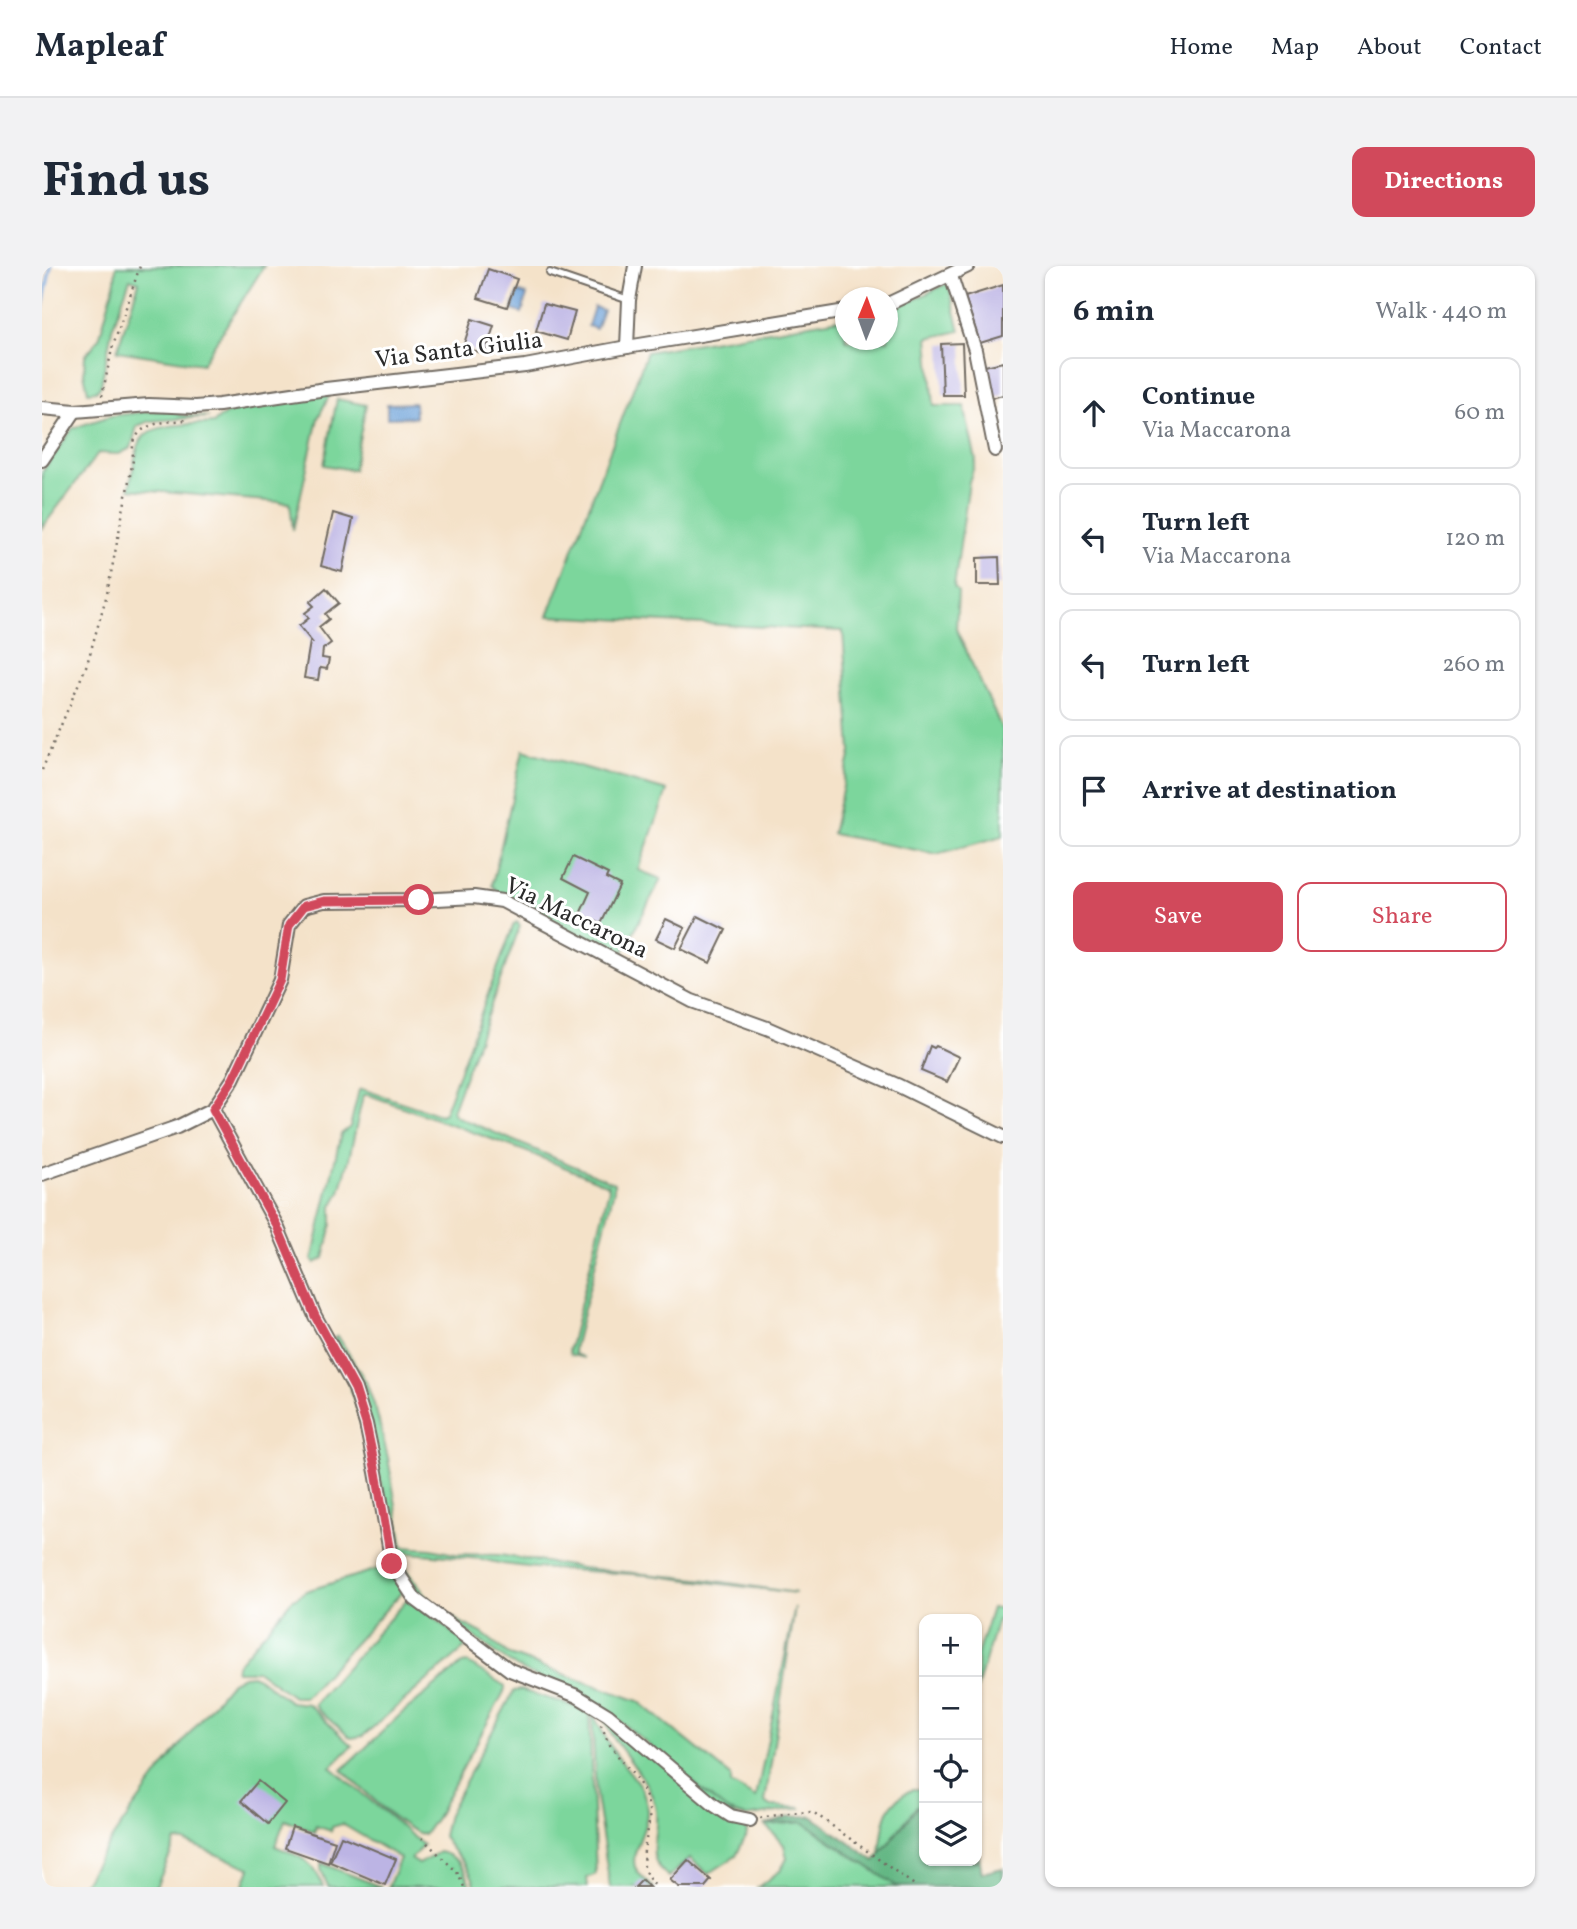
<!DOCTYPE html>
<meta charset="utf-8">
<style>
:root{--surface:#fff;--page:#f2f2f3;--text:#1f2937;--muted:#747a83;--line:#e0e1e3;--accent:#d1495b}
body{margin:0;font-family:Vollkorn,serif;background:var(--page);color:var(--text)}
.controls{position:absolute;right:21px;bottom:21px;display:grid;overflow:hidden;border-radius:14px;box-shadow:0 2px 5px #0004}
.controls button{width:63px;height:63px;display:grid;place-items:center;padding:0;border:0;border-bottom:2px solid var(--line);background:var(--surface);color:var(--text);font:35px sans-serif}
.compass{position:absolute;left:793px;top:21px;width:63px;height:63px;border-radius:50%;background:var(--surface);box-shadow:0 2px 5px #0004;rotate:1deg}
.stop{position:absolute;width:21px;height:21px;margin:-16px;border:5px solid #d1495b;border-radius:50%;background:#fff}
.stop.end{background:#d1495b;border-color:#fff;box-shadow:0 2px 7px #0008}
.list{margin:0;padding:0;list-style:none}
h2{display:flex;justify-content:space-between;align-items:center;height:91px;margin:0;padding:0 28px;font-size:30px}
h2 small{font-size:23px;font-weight:400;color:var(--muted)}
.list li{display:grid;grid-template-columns:46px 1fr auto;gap:21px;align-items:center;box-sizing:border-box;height:112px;margin:0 14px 14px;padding:0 14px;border:2px solid var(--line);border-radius:14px}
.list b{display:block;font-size:26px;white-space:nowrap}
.list p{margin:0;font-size:23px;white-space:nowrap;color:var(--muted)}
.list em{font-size:23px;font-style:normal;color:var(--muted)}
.actions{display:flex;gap:14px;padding:21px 28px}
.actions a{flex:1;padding:16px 0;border:2px solid var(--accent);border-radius:14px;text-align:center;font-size:24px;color:var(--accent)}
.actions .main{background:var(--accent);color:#fff}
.icon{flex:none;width:38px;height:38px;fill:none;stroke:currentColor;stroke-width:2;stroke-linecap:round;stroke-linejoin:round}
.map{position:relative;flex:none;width:961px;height:1621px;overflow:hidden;border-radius:14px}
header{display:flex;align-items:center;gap:42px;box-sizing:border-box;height:98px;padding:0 35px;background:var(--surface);border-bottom:2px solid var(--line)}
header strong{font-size:33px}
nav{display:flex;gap:38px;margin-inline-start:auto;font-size:24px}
.intro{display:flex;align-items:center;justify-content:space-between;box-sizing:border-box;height:168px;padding:0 42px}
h1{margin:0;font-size:49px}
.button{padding:18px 32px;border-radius:14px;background:var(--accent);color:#fff;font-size:24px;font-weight:700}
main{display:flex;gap:42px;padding:0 42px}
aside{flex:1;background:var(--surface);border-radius:14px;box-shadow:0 2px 5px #0004}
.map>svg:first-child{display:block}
</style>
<header>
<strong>Mapleaf</strong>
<nav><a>Home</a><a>Map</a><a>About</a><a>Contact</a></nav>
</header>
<div class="intro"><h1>Find us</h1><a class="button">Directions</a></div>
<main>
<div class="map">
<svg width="961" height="1621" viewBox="0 0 961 1621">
<rect width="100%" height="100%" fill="#fff"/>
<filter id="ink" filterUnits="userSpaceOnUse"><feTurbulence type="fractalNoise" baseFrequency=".0143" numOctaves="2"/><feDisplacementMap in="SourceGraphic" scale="14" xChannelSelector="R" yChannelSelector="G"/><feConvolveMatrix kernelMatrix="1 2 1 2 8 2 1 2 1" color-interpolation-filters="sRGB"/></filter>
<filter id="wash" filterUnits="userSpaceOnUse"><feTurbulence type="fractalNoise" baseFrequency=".00686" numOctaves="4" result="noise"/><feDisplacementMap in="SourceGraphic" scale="28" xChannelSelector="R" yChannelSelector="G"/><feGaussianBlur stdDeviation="1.57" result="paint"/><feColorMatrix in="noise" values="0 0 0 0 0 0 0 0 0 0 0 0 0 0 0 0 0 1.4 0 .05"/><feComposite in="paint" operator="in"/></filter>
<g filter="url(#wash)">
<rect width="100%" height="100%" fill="#f4e2c9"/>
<g fill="#7bd69c" stroke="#538064" stroke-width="2">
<polygon points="74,0 222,0 160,98 75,85 97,16 88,13 70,63 59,119 54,125 46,126 42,107 43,90 57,73 73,15"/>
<polygon points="906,17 918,65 886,72 892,140 922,140 934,194 927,216 912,321 916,326 914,363 961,465 961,570 895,588 790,568 809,486 801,365 506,350 605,86 803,52 804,74 846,74 846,41 870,35"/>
<path d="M289 126 276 152 251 264 248 237 87 223C91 208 92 187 99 174 110 156 152 159 172 157 183 138 265 130 289 126Z"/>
<polygon points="295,133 324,139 311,204 282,199"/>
<polygon points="127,143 139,149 167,151 108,155 95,160 89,182 77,188 56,187 0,262 0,206 31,162 68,150"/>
<polygon points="481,484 625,525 596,604 619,613 577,694 462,634 450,619"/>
<polygon points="475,656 478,660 410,845 413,850 572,917 572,924 532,1083 533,1088 542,1092 529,1089 527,1085 567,923 566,919 483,885 327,829 321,829 307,893 298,926 290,940 290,958 282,992 273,997 270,994 299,868 308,861 317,824 320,823 398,849 402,847 472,658"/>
<polygon points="296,1070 324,1116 334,1144 346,1192 361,1281 389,1283 413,1288 458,1289 540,1302 666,1314 754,1327 607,1309 494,1302 461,1298 439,1293 356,1286 365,1305 386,1332 416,1355 440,1367 468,1389 596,1435 689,1510 689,1518 714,1532 753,1341 723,1536 728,1540 760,1542 704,1551 684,1544 565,1444 474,1401 381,1334 355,1297 345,1236 292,1072"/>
<polygon points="346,1300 360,1321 360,1326 263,1431 251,1431 216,1405 194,1405 195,1399 249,1335 264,1325"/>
<polygon points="367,1331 426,1379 321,1470 309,1472 276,1444 272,1438"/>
<polygon points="950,1342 961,1342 961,1354 955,1354 935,1423 935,1389"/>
<path d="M426 1397 463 1420V1424L394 1552 382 1569C354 1560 323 1524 300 1504L359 1448 420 1398Z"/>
<path d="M210 1409 217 1412 248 1436 266 1438 310 1480 289 1501 381 1579 369 1593 377 1598 397 1586C413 1589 427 1604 427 1621H346L358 1592 300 1558 290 1561 289 1565 274 1560 273 1566 243 1554 233 1580C257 1590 272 1594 281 1621H201L208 1602 144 1576 134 1575 114 1621H39C83 1549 134 1483 188 1417L201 1410Z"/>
<path d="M478 1424 545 1444 547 1450 554 1608 545 1612 546 1621H433C430 1599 410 1588 401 1570L406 1548 472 1425Z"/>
<path d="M550 1446C557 1459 563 1472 571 1484 580 1499 595 1511 602 1528 614 1559 587 1580 593 1601 596 1608 605 1616 611 1621H568L554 1530Z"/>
<path d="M560 1449 702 1557 705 1567 694 1590 666 1608 648 1592 627 1611C598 1590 620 1565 613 1539 604 1506 573 1483 560 1449Z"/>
<path d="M871 1523H882V1539L875 1540 838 1588C842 1557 840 1538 871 1523Z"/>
<polygon points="761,1556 856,1621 716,1621 739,1604 745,1592 742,1579 723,1559"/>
<polygon points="279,1597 339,1621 286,1621 279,1603"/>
</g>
<polygon fill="#64b784" stroke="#487158" stroke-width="2" points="882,1539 882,1595 935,1595 935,1579 940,1607 961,1602 961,1621 856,1621 761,1556 723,1559 748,1551 770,1550 833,1595 876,1540"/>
<g fill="#6ba0d8" stroke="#4b6682" stroke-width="2">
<polygon points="476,26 485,29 480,47 470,44"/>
<polygon points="552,41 561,44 554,63 546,60"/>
<polygon points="373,137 373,151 345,152 345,138"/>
</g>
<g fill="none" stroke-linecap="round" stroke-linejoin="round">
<polyline stroke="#6ba0d8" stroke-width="3.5" points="0,44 9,0"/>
</g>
<g id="blocks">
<g fill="#bcb4e4">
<polygon points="446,3 475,13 465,41 436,32"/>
<polygon points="961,19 961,70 938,77 923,31"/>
<polygon points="502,38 533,46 525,74 494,65"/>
<polygon points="430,53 452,60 443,88 421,81"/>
<polygon points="920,77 922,129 901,129 899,78"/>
<polygon points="961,96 961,129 946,133 938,101"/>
<polygon points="291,247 311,253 300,306 279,300"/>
<polygon points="957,291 958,319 935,319 935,292"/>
<polygon points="284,322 297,337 283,348 287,353 277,361 289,377 281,383 280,392 287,393 285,403 278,402 276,414 262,412 268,376 270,376 257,360 267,352 263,347 272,340 268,336"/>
<polygon points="531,591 566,608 564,612 578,619 559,658 538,648 548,626 521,612"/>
<polygon points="656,650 684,664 668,697 639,683"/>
<polygon points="624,653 643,662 633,682 614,673"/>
<polygon points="888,780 892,782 894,780 917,791 905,816 879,805"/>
<polygon points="216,1515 243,1537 226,1558 199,1535"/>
<polygon points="250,1561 293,1575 286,1597 243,1582"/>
<polygon points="299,1570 354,1593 343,1619 288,1596"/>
<polygon points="646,1594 669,1614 663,1621 637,1621 628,1614"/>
<polygon points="600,1614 607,1621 593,1621"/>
</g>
</g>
</g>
<g filter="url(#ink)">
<use href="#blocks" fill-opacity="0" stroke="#716b62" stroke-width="2"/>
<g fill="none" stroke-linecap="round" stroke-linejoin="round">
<g stroke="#716b62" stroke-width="10">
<polyline id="lane" points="508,7 587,34"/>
</g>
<g stroke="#716b62" stroke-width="16">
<g id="street">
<polyline points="909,10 933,84 953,184"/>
<polyline points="846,38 926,0"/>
<polyline points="585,81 587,34 593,0"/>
<polyline points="0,142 33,145 107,139 154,141 177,139 284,123 483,100 585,81 804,45"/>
<polyline points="0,194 33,145"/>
<polyline points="171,843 235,960 273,1050 313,1123 324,1158 334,1206 350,1298 373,1333 468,1404 535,1430 566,1449 672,1539 689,1550 708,1554"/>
<polyline points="0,908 135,861 171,843 191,813 238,714 247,659 262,640 282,635 377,634 432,631 460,635 650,735 725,762 855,819 961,871"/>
</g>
</g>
<g stroke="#716b62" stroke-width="2.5" stroke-dasharray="2 5" stroke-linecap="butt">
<polyline points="60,130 70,83 98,0"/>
<path d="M0 504 45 398 65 328 91 194C91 189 90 181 92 176 99 155 126 156 144 154"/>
<path d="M559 1459C562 1465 564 1473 568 1479 583 1502 603 1515 607 1544 610 1572 588 1599 615 1621"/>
<polyline points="718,1552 747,1547 771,1546 875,1621"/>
<polyline points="380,1572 415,1606 422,1621"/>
</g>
<use href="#lane" stroke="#fff" stroke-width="6"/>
<use href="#street" stroke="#fff" stroke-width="12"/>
</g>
</g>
<g fill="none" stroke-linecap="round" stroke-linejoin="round" filter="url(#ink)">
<polyline stroke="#d1495b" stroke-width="9" points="350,1298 334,1206 324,1158 313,1123 273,1050 235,960 171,843 191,813 238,714 247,659 262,640 282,635 377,634"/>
</g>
<g text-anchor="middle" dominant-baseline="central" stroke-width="6" stroke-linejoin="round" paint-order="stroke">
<g font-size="24" fill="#2b2b2b" stroke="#fff">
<text transform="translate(417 85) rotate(-7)">Via Santa Giulia</text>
<text transform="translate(534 653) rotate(26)">Via Maccarona</text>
</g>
</g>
</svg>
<div class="controls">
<button>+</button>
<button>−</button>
<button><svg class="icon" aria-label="locate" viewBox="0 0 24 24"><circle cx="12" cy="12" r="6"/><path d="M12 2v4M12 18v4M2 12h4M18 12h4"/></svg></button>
<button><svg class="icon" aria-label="layers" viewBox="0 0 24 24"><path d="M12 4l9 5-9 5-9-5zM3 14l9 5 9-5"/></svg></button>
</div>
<svg class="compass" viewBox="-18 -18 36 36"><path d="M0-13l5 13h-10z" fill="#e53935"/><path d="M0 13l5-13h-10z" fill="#747a83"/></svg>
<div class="stop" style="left:377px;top:634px"></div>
<div class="stop end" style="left:350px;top:1298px"></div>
</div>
<aside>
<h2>6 min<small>Walk · 440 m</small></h2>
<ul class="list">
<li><svg class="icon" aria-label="ahead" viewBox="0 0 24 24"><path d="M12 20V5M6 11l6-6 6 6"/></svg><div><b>Continue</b><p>Via Maccarona</p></div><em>60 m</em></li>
<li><svg class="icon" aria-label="left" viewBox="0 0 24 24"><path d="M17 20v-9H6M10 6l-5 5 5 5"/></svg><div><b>Turn left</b><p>Via Maccarona</p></div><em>120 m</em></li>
<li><svg class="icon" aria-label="left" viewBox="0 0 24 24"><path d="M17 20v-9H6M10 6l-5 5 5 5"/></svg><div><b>Turn left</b></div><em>260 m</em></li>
<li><svg class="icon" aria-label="arrive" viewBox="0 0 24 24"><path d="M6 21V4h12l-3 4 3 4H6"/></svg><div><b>Arrive at destination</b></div></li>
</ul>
<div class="actions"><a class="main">Save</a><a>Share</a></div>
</aside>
</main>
